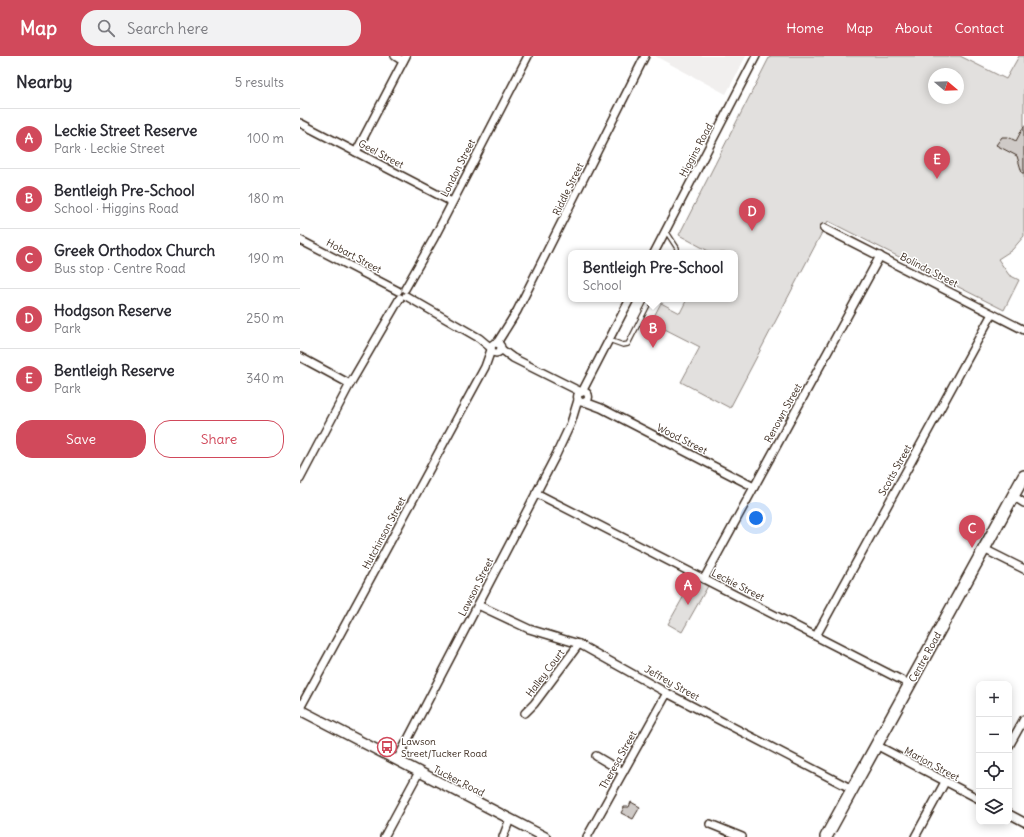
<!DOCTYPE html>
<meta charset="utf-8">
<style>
:root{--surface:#fff;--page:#f2f2f3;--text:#2b2b33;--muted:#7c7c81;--line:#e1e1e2;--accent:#d1495b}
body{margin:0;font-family:Delius,sans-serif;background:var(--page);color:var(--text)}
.controls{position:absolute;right:12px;bottom:12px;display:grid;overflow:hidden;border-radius:8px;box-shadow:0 2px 10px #0003}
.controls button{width:36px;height:36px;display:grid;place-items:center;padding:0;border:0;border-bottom:1px solid var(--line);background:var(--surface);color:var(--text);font:20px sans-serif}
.compass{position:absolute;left:628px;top:12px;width:36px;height:36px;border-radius:50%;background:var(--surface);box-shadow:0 2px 10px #0003;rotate:109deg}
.you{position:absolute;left:456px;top:462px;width:14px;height:14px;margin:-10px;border:3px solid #fff;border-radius:50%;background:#1a73e8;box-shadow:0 0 0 6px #1a73e833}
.badge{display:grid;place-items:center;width:26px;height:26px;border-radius:50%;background:var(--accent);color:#fff;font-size:13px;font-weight:700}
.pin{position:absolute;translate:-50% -33px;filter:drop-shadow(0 1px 2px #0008)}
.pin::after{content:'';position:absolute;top:21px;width:14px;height:12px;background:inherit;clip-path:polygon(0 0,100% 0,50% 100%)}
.popup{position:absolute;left:268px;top:194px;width:170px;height:52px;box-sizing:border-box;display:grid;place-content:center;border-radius:8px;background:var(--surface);filter:drop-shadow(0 1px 3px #0005);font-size:13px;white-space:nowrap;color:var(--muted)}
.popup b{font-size:15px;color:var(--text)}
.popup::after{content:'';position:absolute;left:50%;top:100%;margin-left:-8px;border:8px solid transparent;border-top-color:var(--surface)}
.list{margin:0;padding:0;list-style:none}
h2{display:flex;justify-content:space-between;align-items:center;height:52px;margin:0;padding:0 16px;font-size:17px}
h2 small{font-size:13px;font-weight:400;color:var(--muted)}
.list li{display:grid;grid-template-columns:26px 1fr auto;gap:12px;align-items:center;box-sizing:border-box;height:60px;padding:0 16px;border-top:1px solid var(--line)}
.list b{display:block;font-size:15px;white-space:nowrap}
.list p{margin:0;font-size:13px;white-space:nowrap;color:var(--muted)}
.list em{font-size:13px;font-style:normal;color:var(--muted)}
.actions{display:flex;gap:8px;padding:12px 16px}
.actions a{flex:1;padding:9px 0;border:1px solid var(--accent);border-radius:16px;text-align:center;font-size:14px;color:var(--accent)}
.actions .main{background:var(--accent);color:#fff}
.icon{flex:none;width:22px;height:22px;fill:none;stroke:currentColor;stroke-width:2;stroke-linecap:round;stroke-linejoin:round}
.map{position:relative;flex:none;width:724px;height:781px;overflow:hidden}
header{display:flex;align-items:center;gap:24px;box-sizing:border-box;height:56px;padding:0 20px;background:var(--accent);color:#fff}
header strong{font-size:19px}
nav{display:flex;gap:22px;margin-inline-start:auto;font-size:14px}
.search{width:280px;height:36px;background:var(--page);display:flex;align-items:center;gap:10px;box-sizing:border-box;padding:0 14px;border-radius:16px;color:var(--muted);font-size:15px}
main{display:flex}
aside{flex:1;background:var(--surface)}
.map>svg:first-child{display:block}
</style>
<header>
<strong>Map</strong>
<div class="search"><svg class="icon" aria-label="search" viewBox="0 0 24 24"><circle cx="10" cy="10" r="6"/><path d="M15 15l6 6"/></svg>Search here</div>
<nav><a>Home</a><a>Map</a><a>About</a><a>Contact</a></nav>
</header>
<main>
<aside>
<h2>Nearby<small>5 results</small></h2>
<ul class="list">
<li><span class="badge">A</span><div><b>Leckie Street Reserve</b><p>Park · Leckie Street</p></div><em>100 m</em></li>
<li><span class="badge">B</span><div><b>Bentleigh Pre-School</b><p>School · Higgins Road</p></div><em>180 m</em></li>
<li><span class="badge">C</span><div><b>Greek Orthodox Church</b><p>Bus stop · Centre Road</p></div><em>190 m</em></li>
<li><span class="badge">D</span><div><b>Hodgson Reserve</b><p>Park</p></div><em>250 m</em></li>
<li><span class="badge">E</span><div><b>Bentleigh Reserve</b><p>Park</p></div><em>340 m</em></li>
</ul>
<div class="actions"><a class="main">Save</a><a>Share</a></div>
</aside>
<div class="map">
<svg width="724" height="781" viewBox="0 0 724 781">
<rect width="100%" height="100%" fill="#fff"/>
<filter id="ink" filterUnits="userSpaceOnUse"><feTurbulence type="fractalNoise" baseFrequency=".025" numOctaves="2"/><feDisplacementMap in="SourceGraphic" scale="8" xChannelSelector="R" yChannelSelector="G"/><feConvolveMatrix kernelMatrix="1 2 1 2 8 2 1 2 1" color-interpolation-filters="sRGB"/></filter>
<g filter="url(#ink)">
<polygon fill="#f1efee" points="355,0 446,0 426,38"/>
<g fill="#e2e0de" stroke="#8e857e" fill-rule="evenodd">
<path d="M470 0H660L706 23 719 0H724V180L712 194 698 203 709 219 719 224 704 254 528 165 430 352 381 326 400 291 351 266 361 247 380 257 387 243H435V197H412L379 179ZM634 18H658V42H634Z"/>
<polygon points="394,522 408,530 382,576 368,568"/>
</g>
<g fill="#cfcac7" stroke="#3b2a1e">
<polygon points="724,70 724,117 722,117 717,100 696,89 702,81 708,81 716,85"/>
<polygon points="331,746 340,751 333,763 321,757 324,751 329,751"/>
</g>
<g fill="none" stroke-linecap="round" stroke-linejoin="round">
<g stroke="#3b2a1e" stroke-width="6">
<g id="service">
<polyline points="366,175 377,192 377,197"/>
<polyline points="309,284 323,289 328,288 351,243"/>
</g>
</g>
<g stroke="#3b2a1e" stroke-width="10">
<g id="minor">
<polyline points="95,0 103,5"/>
<polyline points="0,67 152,146"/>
<polyline points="56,96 106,0"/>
<polyline points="524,172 724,274"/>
<polyline points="0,184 98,235"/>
<polyline points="354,197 456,0"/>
<polyline points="105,233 134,182 228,0"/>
<polyline points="106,240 179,282 191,292"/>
<circle cx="196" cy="292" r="5"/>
<polyline points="197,287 217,255 345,0"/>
<polyline points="201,293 213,302 281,336"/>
<polyline points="0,301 50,328"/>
<circle cx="283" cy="341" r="5.5"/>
<polyline points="282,336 330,243"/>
<polyline points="285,346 301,352 454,431"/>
<polyline points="0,423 50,328 100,242"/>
<polyline points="236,437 609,628"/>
<polyline points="713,440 724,447"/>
<polyline points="684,493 724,513"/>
<polyline points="404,523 580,200"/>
<polyline points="178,549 229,573 279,588 367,637 552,733"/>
<polyline points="516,580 692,258"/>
<polyline points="0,652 185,311 191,294"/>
<polyline points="225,657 234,648 279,588"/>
<polyline points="576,689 679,743"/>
<polyline points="709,690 724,663"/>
<polyline points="296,700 323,716"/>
<polyline points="97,704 256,399 271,367 278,344"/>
<polyline points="709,758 724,766"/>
<polyline points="410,768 442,781"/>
<polyline points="84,781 119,716"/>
<polyline points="203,781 210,763"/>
<polyline points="287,781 367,637"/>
<polyline points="615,781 645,726"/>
</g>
</g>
<g stroke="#3b2a1e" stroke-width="12">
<polyline id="tertiary" points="0,654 245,781"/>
</g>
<g stroke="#3b2a1e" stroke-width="14">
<polyline id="secondary" points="526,781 724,420"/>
</g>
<use href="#service" stroke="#fff" stroke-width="3.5"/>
<use href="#minor" stroke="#fff" stroke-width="7"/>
<use href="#tertiary" stroke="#fff" stroke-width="9"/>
<use href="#secondary" stroke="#fff" stroke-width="11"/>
</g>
</g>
<defs>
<g id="bus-ring" transform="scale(1)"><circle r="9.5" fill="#fff" stroke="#d1495b" stroke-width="1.5"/><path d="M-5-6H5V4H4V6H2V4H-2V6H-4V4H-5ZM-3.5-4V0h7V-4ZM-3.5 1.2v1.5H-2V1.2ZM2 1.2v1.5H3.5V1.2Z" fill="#d1495b"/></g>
</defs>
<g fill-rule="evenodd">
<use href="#bus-ring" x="87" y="691"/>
</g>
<g text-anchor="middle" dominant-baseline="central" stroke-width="3" stroke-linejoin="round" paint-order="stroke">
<g font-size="10" fill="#3b2a1e" stroke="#fff">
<text transform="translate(396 94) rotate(-62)">Higgins Road</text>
<text transform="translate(81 98) rotate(28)">Geel Street</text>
<text transform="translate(158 112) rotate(-63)">London Street</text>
<text transform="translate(268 133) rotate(-64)">Riddle Street</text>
<text transform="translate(54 200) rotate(28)">Hobart Street</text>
<text transform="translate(629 214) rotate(27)">Bolinda Street</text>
<text transform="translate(483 357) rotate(-61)">Renown Street</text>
<text transform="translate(382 383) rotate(27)">Wood Street</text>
<text transform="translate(595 414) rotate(-61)">Scotts Street</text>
<text transform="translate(84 477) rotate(-62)">Hutchinson Street</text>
<text transform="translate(438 529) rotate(27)">Leckie Street</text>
<text transform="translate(176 531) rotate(-63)">Lawson Street</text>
<text transform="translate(625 601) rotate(-61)">Centre Road</text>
<text transform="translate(245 617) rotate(-53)">Halley Court</text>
<text transform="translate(372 627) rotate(29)">Jeffrey Street</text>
<text transform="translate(318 704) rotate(-61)">Theresa Street</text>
<text transform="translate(632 708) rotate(28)">Marion Street</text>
<text transform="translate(159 725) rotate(27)">Tucker Road</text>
</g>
<g font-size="10" fill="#3b2a1e" stroke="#fff" text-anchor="start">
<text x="101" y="685">Lawson<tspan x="101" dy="12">Street/Tucker Road</tspan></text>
</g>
</g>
</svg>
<div class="controls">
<button>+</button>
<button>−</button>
<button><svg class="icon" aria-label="locate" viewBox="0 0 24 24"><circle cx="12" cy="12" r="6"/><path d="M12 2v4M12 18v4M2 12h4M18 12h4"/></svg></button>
<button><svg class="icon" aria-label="layers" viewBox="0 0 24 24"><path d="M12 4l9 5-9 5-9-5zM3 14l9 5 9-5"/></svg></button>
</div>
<svg class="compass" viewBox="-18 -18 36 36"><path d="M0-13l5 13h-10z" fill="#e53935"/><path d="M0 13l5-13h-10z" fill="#7c7c81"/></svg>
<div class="you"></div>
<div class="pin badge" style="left:388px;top:549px">A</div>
<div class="pin badge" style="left:353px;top:292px">B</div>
<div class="popup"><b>Bentleigh Pre-School</b>School</div>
<div class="pin badge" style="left:672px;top:492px">C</div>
<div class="pin badge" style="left:452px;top:175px">D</div>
<div class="pin badge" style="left:637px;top:123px">E</div>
</div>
</main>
